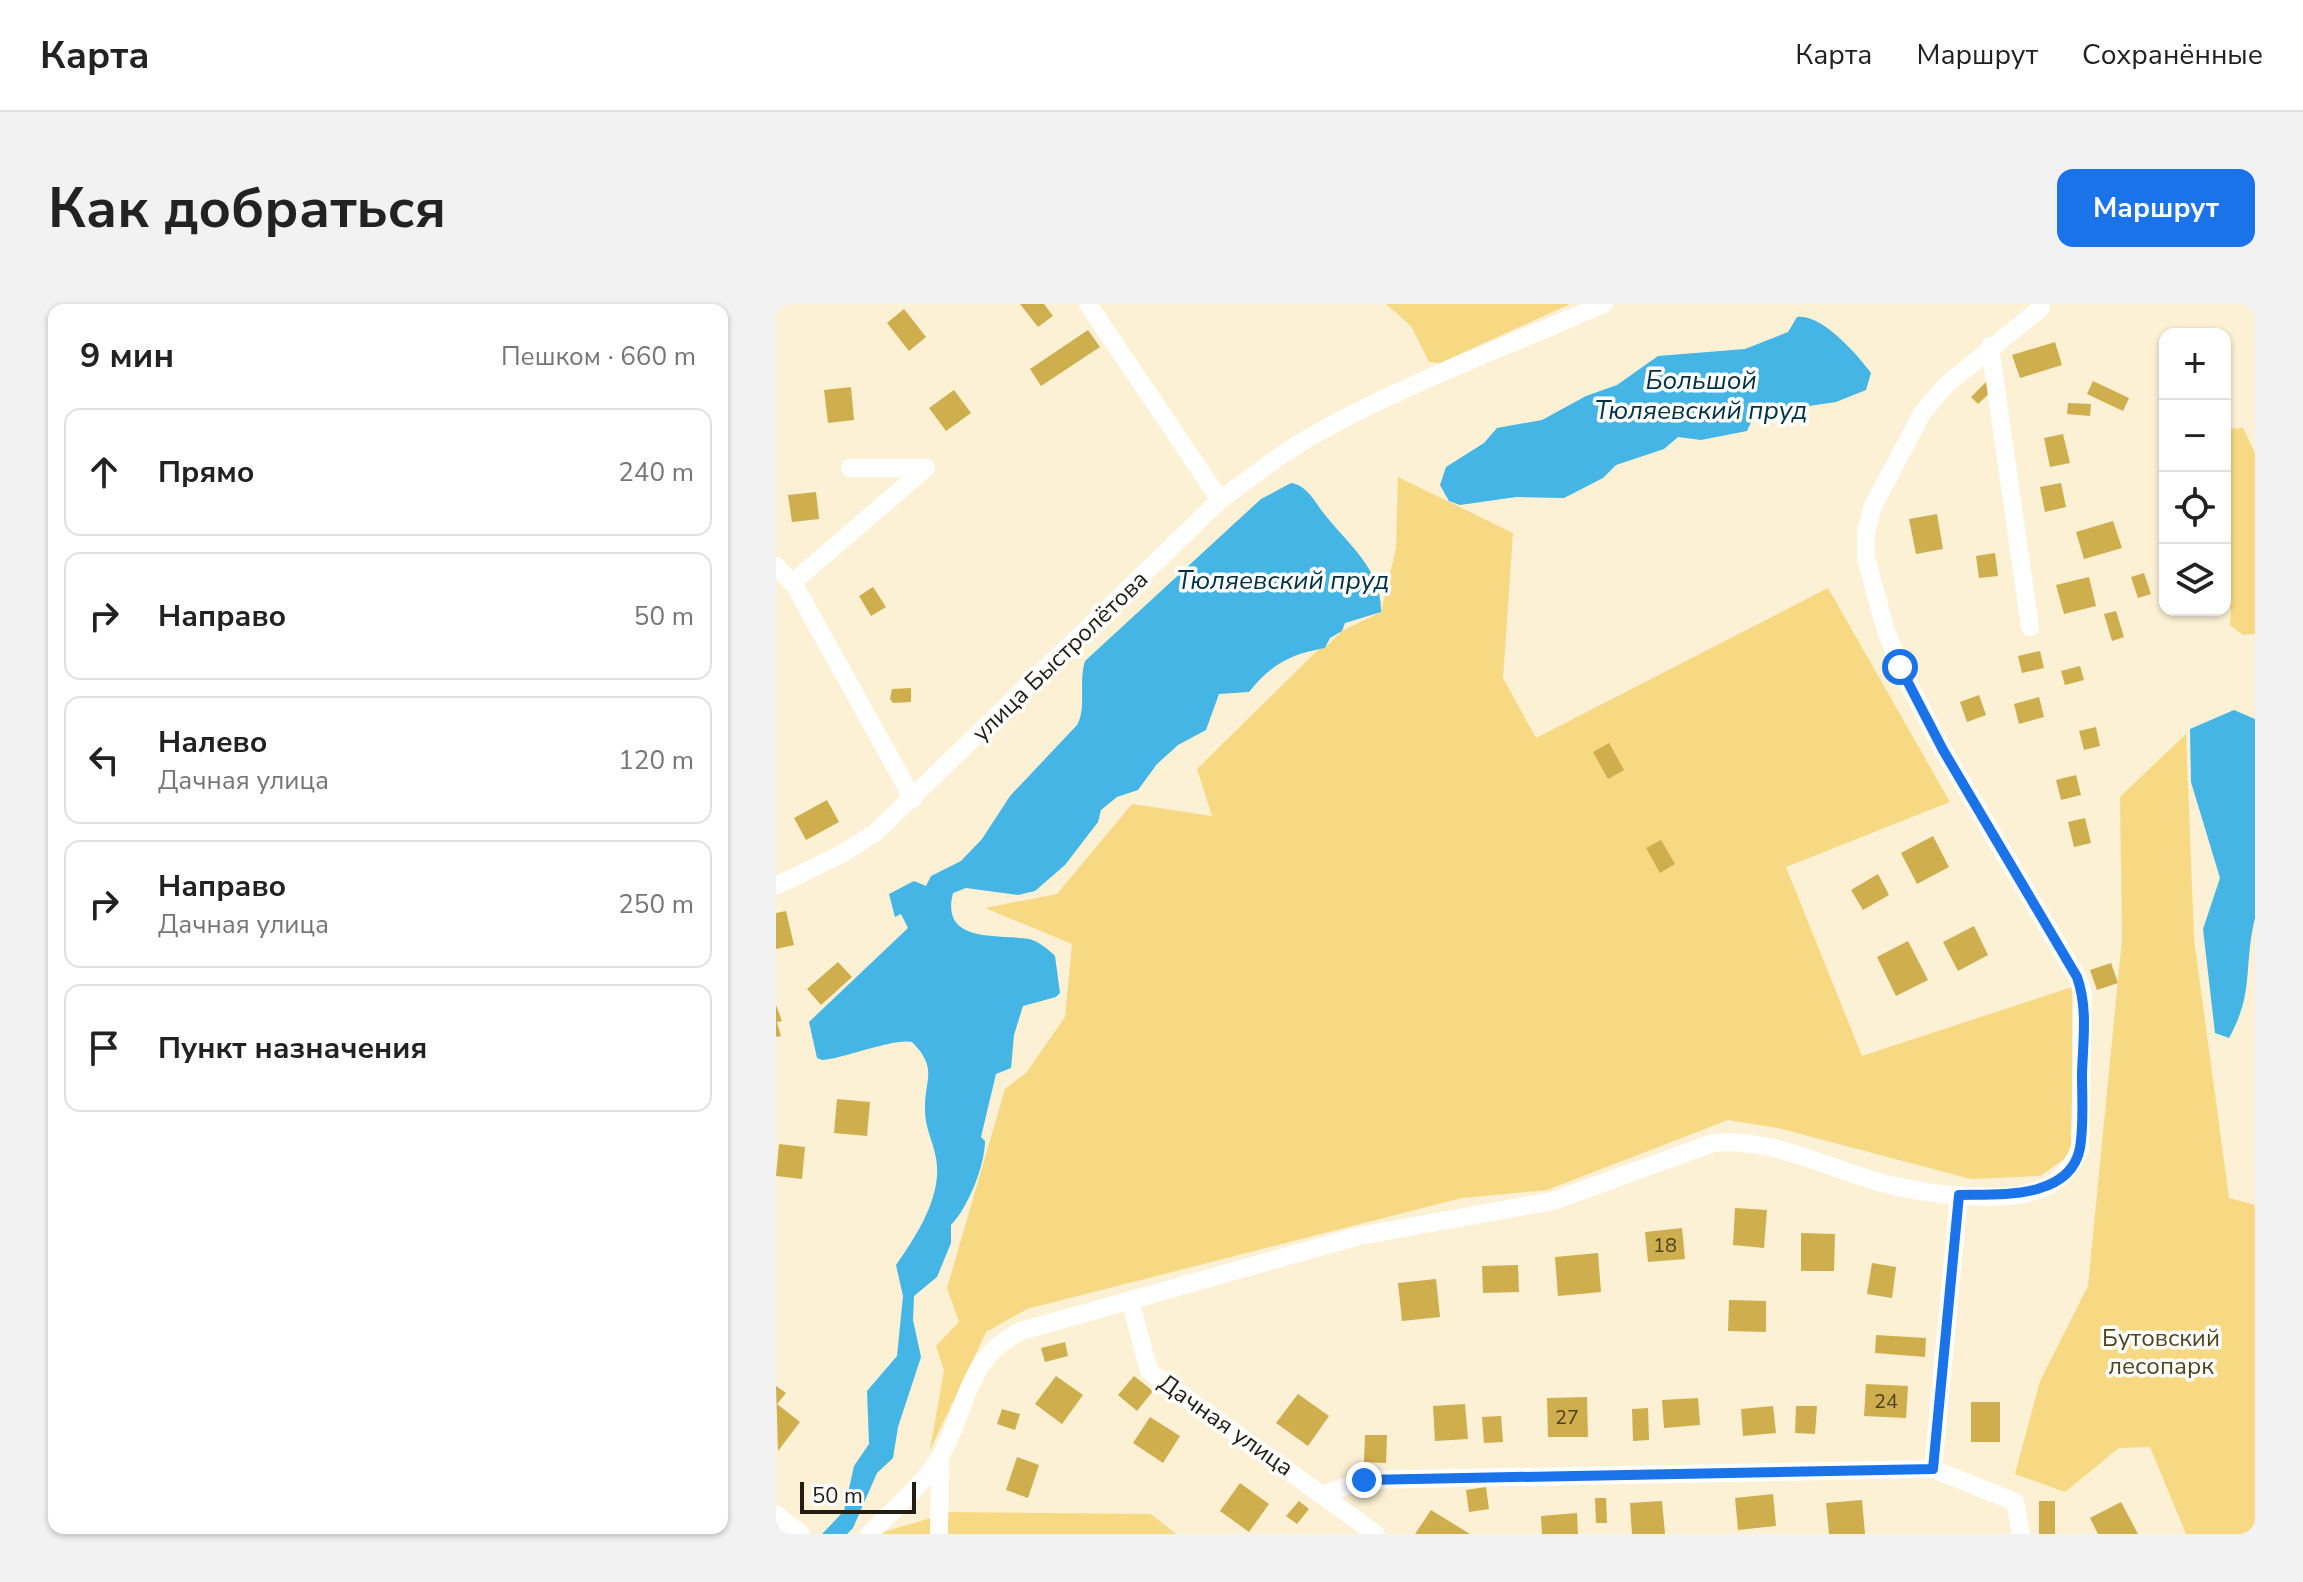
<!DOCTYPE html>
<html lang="ru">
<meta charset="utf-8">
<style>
:root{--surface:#fff;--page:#f2f2f2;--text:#222;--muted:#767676;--line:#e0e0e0;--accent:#1a73e8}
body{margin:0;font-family:"Nunito Sans",sans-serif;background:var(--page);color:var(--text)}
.controls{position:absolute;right:24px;top:24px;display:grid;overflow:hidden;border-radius:16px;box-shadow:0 2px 6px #0004}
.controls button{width:72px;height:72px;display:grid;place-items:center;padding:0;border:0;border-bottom:2px solid var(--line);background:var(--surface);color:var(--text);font:40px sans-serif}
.scale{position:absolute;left:24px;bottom:20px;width:116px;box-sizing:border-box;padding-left:8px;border:4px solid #221e14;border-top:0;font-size:22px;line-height:28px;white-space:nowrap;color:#221e14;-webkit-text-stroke:6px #fff;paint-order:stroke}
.stop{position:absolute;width:24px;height:24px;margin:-18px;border:6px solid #1a73e8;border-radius:50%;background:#fff}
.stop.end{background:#1a73e8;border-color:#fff;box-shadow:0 2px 8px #0008}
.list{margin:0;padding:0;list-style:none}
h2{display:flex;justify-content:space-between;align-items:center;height:104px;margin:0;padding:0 32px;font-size:34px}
h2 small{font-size:26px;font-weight:400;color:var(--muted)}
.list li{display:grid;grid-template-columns:52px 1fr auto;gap:24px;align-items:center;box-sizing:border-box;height:128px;margin:0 16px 16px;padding:0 16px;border:2px solid var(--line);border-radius:16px}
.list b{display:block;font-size:30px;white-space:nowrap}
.list p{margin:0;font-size:26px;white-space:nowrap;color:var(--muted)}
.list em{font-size:26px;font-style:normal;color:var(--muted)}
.icon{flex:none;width:44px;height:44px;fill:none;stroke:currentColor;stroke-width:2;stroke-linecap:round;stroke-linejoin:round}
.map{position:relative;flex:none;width:1479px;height:1230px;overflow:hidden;border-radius:16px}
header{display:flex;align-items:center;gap:48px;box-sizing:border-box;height:112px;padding:0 40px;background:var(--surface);border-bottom:2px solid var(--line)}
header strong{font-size:38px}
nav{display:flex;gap:44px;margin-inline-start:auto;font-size:28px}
.intro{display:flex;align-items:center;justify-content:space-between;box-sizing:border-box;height:192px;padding:0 48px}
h1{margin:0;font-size:56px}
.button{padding:20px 36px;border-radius:16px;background:var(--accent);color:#fff;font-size:28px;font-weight:700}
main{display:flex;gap:48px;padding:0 48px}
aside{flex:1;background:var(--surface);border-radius:16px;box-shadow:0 2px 6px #0004}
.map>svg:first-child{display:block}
</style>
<header>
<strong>Карта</strong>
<nav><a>Карта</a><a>Маршрут</a><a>Сохранённые</a></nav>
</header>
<div class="intro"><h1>Как добраться</h1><a class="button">Маршрут</a></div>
<main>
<aside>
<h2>9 мин<small>Пешком · 660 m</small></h2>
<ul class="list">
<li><svg class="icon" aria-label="ahead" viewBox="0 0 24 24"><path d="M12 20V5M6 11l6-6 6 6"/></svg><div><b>Прямо</b></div><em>240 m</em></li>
<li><svg class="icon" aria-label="right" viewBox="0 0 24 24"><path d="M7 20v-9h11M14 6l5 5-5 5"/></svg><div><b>Направо</b></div><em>50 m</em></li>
<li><svg class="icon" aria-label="left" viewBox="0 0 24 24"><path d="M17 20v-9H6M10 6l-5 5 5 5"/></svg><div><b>Налево</b><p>Дачная улица</p></div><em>120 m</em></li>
<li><svg class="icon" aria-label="right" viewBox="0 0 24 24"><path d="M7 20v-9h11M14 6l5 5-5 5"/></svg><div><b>Направо</b><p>Дачная улица</p></div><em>250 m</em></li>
<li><svg class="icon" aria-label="arrive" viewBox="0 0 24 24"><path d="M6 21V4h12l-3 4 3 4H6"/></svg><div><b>Пункт назначения</b></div></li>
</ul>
</aside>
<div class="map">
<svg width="1479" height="1230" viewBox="0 0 1479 1230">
<rect width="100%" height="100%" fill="#fcf1d5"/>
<g fill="#f7d883">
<polygon points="610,0 794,0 664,59 653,58 635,22"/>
<polygon points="1467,124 1479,149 1479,330 1467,331 1454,321 1455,306 1449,293 1449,181 1456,175 1449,160 1449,125"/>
<polygon points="622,173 737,229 727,374 760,434 1052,284 1174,498 1010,563 1086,752 1296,683 1296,838 1290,854 1264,872 1195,875 1002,824 952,816 771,886 686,894 251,1005 210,1028 154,1146 168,1066 160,1042 183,1018 171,984 229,785 251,768 289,713 296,640 209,604 281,590 356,500 436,512 421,465 542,346 549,344 566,327 605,308 620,244"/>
<polygon points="1410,430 1418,635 1453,894 1479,901 1479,1230 1410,1230 1374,1143 1343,1144 1289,1188 1239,1170 1264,1077 1312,982 1346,635 1344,493"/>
<polygon points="175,1208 375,1210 400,1230 101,1230"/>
</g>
<g fill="#44b5e4">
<path d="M1021 13C1045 9 1082 51 1095 69L1090 86 1060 98 979 110 971 127 925 136 902 133 888 145 840 161 827 174 788 194 740 193 684 201 673 197 664 181 670 163 708 139 721 124 766 116 810 92 841 81 882 52 969 45 1012 28Z"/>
<path d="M515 179C530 181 538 196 546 207 570 239 606 264 605 308L569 319 566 327 554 334 549 344C515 350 495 360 473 388L443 390 430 426 402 441 381 460 362 486 341 493 325 506 322 518 289 561 259 587 242 591 190 584 177 589C164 640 222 630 253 635 262 637 272 645 279 652L284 689 280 693 247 702 238 731 235 764 220 770 205 833 209 837C209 861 192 904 175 921V939L161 973 138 992 137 1016 145 1053 122 1123 117 1154 101 1169 77 1224 71 1230H46L68 1207 78 1162 93 1140 91 1087 121 1052 127 992 120 961C141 931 167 891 160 854 157 837 149 824 149 806 148 776 163 765 136 738 117 734 70 754 46 756L41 754 33 718 132 624 125 610 119 613 113 590 138 577 150 582 155 572 185 557 206 535 234 492 301 421C311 404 302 379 309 357L485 195Z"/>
<path d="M1458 406 1479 415V614C1467 663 1479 687 1453 734L1439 729 1427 625 1444 574 1415 478 1414 425Z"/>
</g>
<g fill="#cfae4e">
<polygon points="244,0 268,0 277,12 262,23"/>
<polygon points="128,5 150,33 133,47 111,19"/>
<polygon points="312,26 324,43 265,82 254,65"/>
<polygon points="1279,38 1286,61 1244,74 1236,51"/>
<polygon points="1213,75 1220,83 1202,100 1195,93"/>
<polygon points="1317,77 1353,94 1347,107 1311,90"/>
<polygon points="75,83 78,116 52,119 48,86"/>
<polygon points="178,86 195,109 170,127 153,104"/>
<polygon points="1292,99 1315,100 1314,112 1291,110"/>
<polygon points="1287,130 1294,159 1274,163 1268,134"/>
<polygon points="1285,179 1290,203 1269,208 1264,183"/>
<polygon points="40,188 43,215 16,218 12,191"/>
<polygon points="1161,210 1167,245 1140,250 1133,215"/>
<polygon points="1337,217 1346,244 1308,255 1300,228"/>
<polygon points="1219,249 1222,272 1203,274 1200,252"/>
<polygon points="1368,269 1375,290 1362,294 1355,273"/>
<polygon points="1313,273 1320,302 1288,310 1280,281"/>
<polygon points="97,283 110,303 95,312 83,292"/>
<polygon points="1340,307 1348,333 1336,337 1328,310"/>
<polygon points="1264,347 1268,364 1246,369 1242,352"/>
<polygon points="1304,362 1308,376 1289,381 1285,367"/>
<polygon points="135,384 135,398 117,399 114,395 116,385"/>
<polygon points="1203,391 1210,411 1191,418 1184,398"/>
<polygon points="1263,393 1268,413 1243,420 1238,400"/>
<polygon points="1320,423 1324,442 1308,446 1303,427"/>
<polygon points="833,439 848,466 832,475 817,448"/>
<polygon points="1300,471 1305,491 1285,496 1280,476"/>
<polygon points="51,496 63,518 30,536 18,514"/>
<polygon points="1309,514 1315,539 1298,543 1292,518"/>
<polygon points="1157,532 1173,563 1141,580 1125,549"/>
<polygon points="885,536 899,560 884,569 870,544"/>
<polygon points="1102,570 1113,591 1087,606 1075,586"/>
<polygon points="10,607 18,641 0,645 0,609"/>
<polygon points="1198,622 1212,651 1182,667 1167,638"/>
<polygon points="1132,637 1152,676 1120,692 1101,653"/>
<polygon points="62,658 76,673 45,701 31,685"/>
<polygon points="1335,659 1342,679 1321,686 1314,666"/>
<polygon points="0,701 6,717 1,718 5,732 0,733"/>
<polygon points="61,795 94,798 91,832 58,829"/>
<polygon points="3,840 29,843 26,875 0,872"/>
<polygon points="959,904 991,906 988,944 957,941"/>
<polygon points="906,924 909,955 872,958 869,928"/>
<polygon points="1025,929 1059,930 1058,967 1025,967"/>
<polygon points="822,949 825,988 782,992 779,953"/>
<polygon points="1096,959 1120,963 1116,994 1091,990"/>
<polygon points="742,961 743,988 707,989 706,962"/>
<polygon points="660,975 664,1013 626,1017 622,979"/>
<polygon points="953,996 990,997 990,1028 952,1027"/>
<polygon points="1100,1031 1150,1034 1149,1053 1099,1049"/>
<polygon points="289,1038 292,1052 269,1058 265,1044"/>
<polygon points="280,1072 307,1091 286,1120 259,1100"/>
<polygon points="358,1072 377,1087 361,1107 342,1091"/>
<polygon points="1090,1080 1132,1082 1130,1114 1088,1112"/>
<polygon points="0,1082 10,1089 1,1100 24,1118 2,1147"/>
<polygon points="522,1090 553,1112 532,1142 500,1119"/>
<polygon points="811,1093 812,1133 772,1133 771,1094"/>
<polygon points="922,1094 924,1121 888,1124 886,1096"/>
<rect x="1195" y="1098" width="29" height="40"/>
<polygon points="689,1100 692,1135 659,1137 657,1102"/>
<polygon points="997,1102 1000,1129 967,1132 965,1105"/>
<polygon points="1020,1102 1041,1102 1039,1130 1019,1129"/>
<polygon points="872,1104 873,1136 857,1137 856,1105"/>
<polygon points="226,1105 244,1110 239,1126 221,1120"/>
<polygon points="725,1112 727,1138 708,1139 706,1113"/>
<polygon points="374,1113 404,1132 387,1159 357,1139"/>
<polygon points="589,1131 611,1131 610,1159 588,1158"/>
<polygon points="241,1153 263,1161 252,1194 230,1186"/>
<polygon points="464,1179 493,1200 473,1228 444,1207"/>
<polygon points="710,1183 713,1205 693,1208 690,1186"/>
<polygon points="997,1190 1000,1222 962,1226 959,1194"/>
<polygon points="819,1194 830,1194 831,1219 820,1219"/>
<polygon points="1086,1196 1089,1230 1053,1230 1050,1199"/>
<polygon points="523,1197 533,1205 521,1220 510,1212"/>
<polygon points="886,1197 889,1230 856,1230 854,1199"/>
<rect x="1263" y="1197" width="16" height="33"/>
<polygon points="1345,1198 1362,1230 1322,1230 1314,1214"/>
<polygon points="655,1206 694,1230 639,1230"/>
<polygon points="801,1209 802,1230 766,1230 765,1212"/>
</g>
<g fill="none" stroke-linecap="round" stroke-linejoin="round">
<g stroke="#fff" stroke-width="18">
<polyline points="312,0 444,196"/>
<polyline points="1214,42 1254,323"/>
<polyline points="0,262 19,282 137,495"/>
<polyline points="16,279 150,164 74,164"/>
<path d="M0 582 66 550 100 528 444 196C472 176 499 154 529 136 623 82 729 43 828 0"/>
<polyline points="354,996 373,1067 600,1230"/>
<polyline points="1157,1165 1183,891"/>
<polyline points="549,1190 588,1176 1157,1165 1239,1198 1245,1230"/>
<polyline points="0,1210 25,1230"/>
<path d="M93 1230C117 1206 146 1182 164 1153 193 1103 187 1057 245 1027L583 932 777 897 937 839C994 833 1049 863 1103 878 1145 890 1232 902 1272 882 1288 874 1296 861 1304 846L1307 689 1301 673 1167 446 1124 363 1110 327 1090 254V229L1096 204 1147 108 1171 80 1265 4"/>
<polyline points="163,1230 164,1152"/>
</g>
</g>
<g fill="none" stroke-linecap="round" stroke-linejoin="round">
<path stroke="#1a73e8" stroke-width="10" d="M588 1176 1157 1165 1183 891C1222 890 1294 896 1304 844 1308 821 1306 794 1306 770 1307 737 1312 704 1301 673L1167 446 1124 363"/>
</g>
<g text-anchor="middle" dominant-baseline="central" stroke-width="7" stroke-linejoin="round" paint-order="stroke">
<g font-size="20" fill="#4d4222">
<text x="889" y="941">18</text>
<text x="1110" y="1097">24</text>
<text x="791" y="1113">27</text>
</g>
<g font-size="24" fill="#221e14" stroke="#fff">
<text transform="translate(284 352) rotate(-44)">улица Быстролётова</text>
<text transform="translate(450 1121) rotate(35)">Дачная улица</text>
</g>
<g font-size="24" fill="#51431a" stroke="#fff">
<text x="1385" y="1034">Бутовский<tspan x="1385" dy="28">лесопарк</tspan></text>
</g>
<g font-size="26" font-style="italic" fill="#003144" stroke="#fff">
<text x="925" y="76">Большой<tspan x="925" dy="30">Тюляевский пруд</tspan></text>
<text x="507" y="276">Тюляевский пруд</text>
</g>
</g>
</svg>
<div class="controls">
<button>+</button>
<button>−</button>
<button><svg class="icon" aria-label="locate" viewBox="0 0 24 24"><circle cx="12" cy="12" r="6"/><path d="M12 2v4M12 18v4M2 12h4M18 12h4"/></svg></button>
<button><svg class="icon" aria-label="layers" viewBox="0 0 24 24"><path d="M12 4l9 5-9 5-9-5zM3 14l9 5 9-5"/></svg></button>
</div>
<div class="scale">50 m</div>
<div class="stop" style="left:1124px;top:363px"></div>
<div class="stop end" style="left:588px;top:1176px"></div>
</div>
</main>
